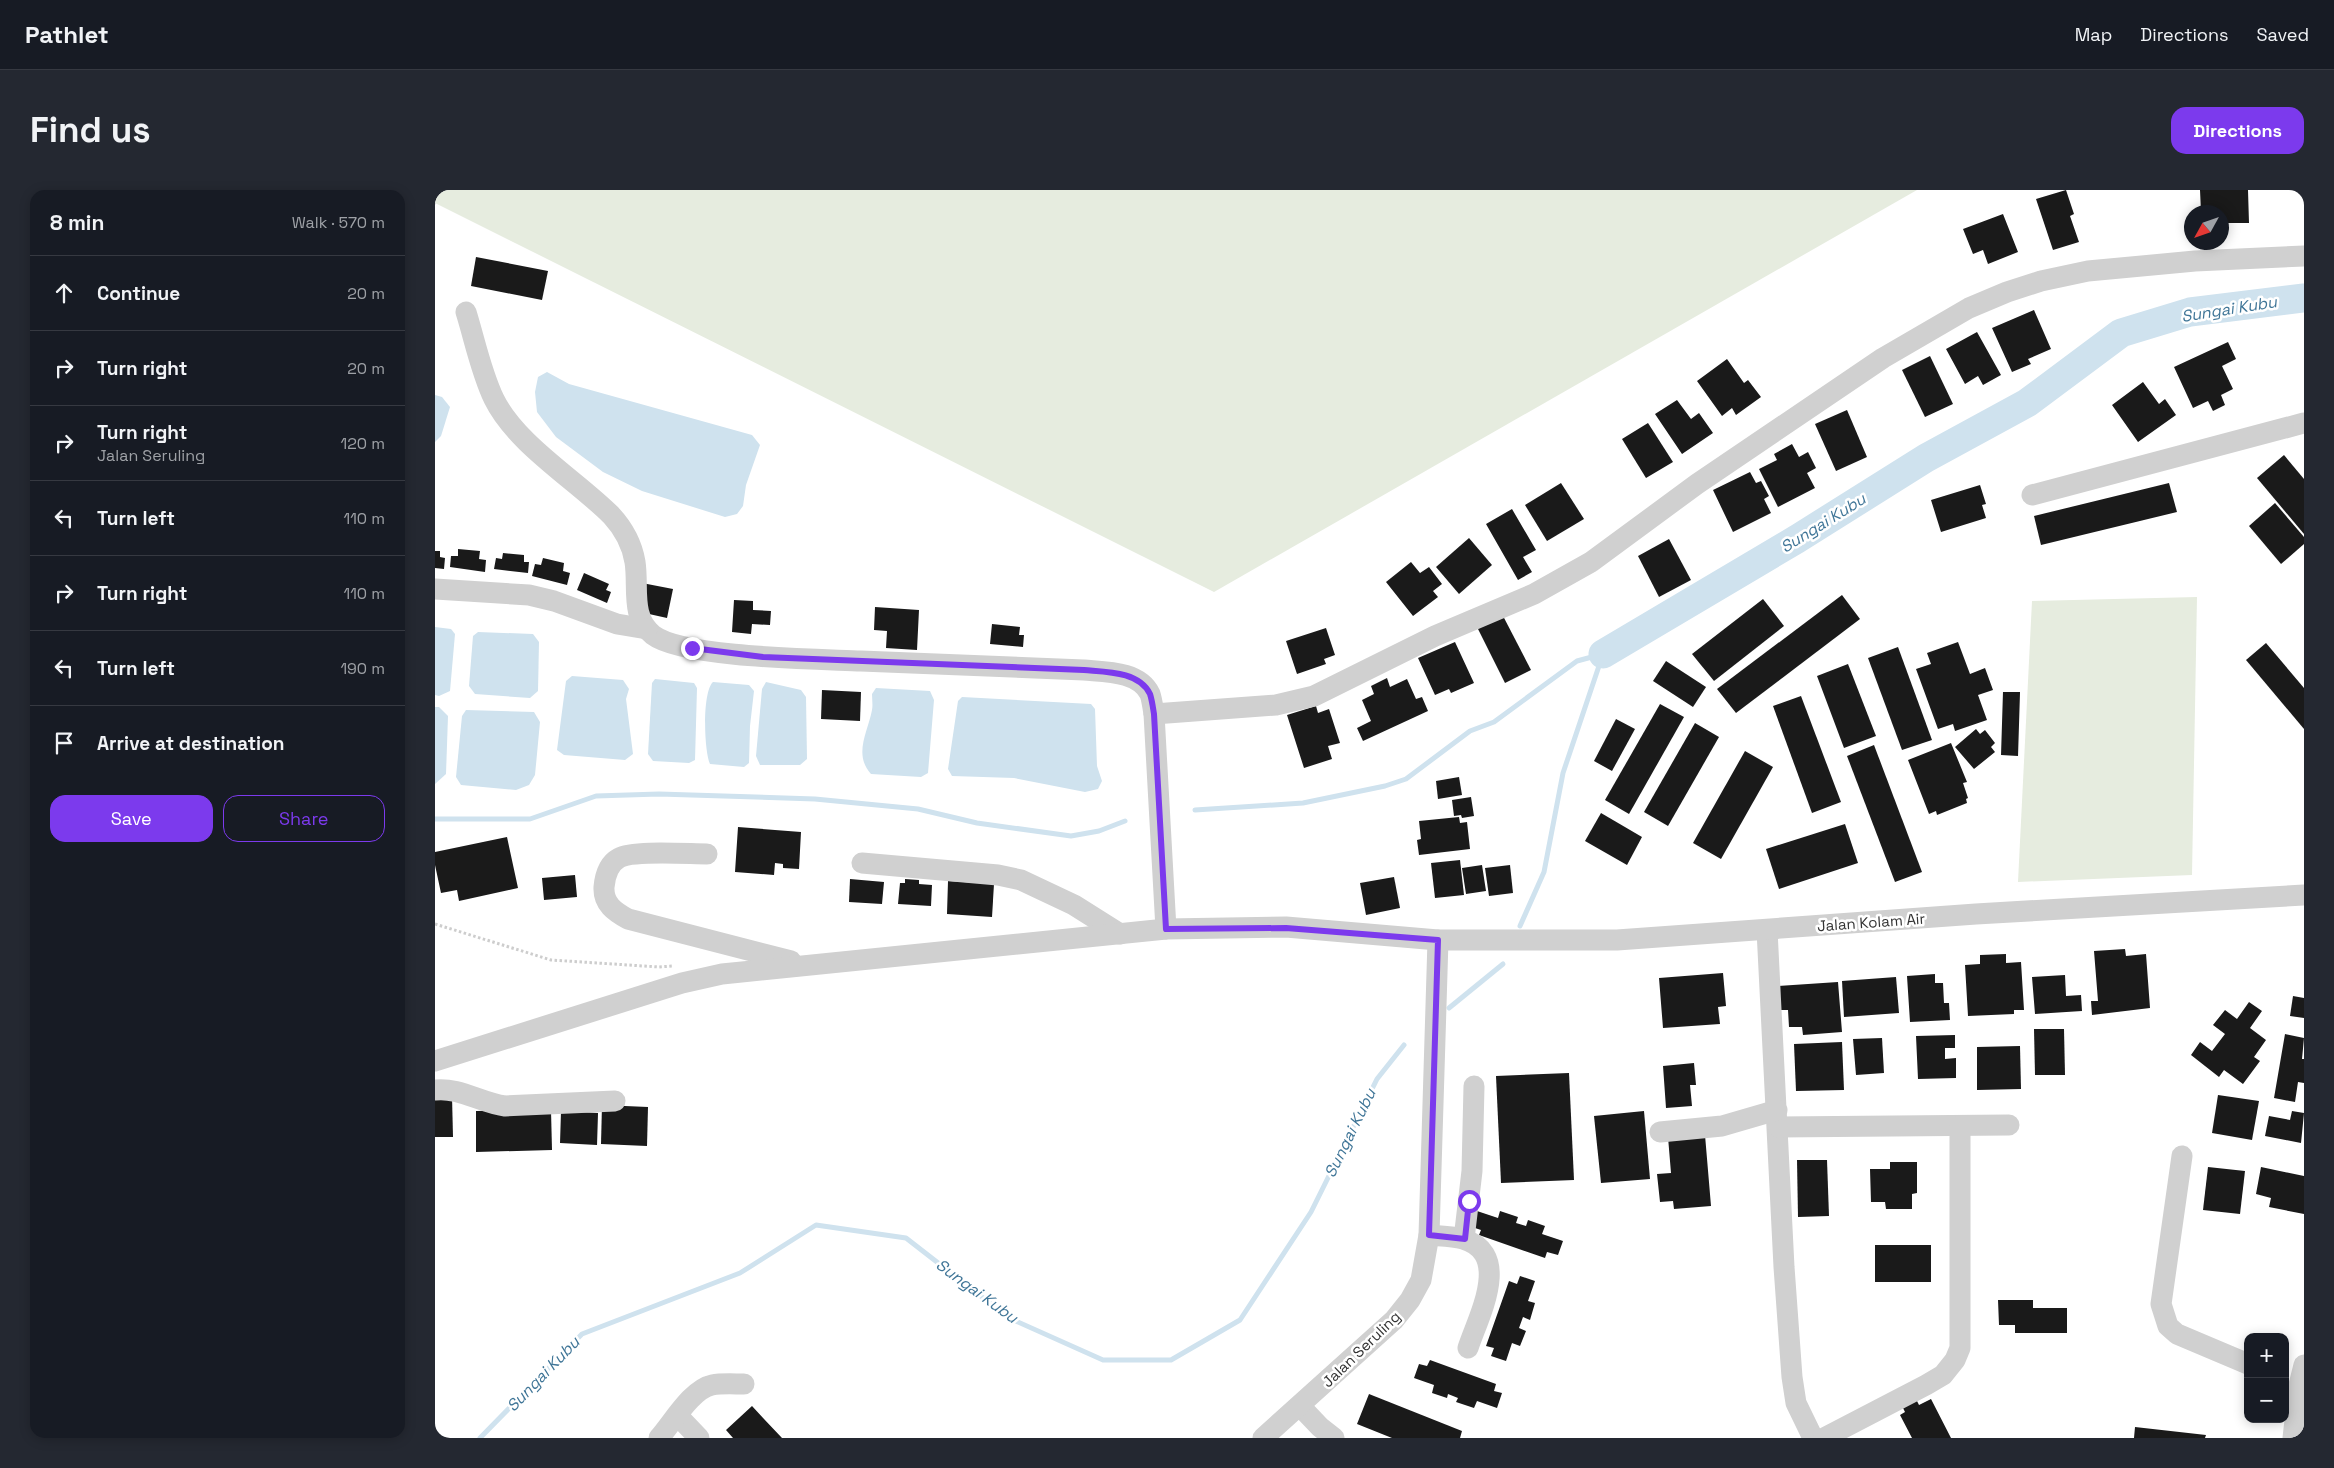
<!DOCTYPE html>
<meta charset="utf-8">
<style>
:root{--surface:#171b24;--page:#242831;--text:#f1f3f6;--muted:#9ea1a6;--line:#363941;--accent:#7c3aed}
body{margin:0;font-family:"Space Grotesk",sans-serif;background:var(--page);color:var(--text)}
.controls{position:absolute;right:15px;bottom:15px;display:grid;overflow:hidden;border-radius:10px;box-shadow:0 2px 12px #0003}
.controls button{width:45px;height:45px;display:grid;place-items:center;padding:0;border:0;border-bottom:1px solid var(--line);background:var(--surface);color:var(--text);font:25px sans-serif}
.compass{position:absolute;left:1749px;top:15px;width:45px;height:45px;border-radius:50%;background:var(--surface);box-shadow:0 2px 12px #0003;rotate:230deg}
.stop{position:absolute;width:15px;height:15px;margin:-11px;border:4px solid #7c3aed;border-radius:50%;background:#fff}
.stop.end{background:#7c3aed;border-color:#fff;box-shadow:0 1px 5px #0008}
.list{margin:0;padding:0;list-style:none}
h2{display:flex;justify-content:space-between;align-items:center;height:65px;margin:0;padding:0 20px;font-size:21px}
h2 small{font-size:16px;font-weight:400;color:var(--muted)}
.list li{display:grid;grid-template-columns:32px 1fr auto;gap:15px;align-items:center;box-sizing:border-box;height:75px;padding:0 20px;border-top:1px solid var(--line)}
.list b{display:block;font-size:19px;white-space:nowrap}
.list p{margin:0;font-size:16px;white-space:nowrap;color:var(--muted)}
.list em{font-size:16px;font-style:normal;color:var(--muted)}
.actions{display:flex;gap:10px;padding:15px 20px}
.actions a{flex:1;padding:11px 0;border:1px solid var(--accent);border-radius:15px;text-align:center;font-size:18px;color:var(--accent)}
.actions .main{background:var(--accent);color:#fff}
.icon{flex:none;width:28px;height:28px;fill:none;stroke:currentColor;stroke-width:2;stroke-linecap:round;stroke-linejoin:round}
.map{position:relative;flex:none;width:1869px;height:1248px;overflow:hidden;border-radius:15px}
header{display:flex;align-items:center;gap:30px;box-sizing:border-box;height:70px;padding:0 25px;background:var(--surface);border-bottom:1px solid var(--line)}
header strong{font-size:24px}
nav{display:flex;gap:28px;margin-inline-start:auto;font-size:18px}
.intro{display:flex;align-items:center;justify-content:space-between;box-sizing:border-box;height:120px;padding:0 30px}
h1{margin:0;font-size:35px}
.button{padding:12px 22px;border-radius:15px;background:var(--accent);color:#fff;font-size:18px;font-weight:700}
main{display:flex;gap:30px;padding:0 30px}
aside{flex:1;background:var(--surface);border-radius:15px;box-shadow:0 2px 12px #0003}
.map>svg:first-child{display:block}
</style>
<header>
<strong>Pathlet</strong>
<nav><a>Map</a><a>Directions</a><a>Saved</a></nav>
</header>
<div class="intro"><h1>Find us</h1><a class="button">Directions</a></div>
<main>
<aside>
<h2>8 min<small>Walk · 570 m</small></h2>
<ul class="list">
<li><svg class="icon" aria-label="ahead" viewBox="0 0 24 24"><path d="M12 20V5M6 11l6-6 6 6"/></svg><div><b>Continue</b></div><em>20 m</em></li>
<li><svg class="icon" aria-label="right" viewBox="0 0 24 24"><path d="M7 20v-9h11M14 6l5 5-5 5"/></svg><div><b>Turn right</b></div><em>20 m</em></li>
<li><svg class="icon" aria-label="right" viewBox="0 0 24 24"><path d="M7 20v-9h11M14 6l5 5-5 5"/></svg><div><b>Turn right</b><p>Jalan Seruling</p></div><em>120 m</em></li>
<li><svg class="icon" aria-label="left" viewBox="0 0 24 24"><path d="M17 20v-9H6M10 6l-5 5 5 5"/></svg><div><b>Turn left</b></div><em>110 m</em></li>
<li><svg class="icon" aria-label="right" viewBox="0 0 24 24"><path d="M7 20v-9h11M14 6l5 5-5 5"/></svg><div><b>Turn right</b></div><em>110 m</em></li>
<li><svg class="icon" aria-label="left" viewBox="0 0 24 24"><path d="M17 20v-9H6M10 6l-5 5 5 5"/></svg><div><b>Turn left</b></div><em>190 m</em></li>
<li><svg class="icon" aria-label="arrive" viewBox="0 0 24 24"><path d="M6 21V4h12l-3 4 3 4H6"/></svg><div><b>Arrive at destination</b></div></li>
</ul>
<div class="actions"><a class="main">Save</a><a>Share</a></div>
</aside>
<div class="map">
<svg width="1869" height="1248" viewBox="0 0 1869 1248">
<rect width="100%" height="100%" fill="#fff"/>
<g fill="#e6ecdf">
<polygon points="0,0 1482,0 779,402 0,13"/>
<polygon points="1762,407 1757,685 1583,692 1597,411"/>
</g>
<g fill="#cfe2ee">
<polygon points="112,182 134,194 317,245 325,255 311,295 308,316 302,324 290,327 207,301 168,282 121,247 102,222 100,202 103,187"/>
<polygon points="0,205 7,207 15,217 6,246 0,252"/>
<polygon points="0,437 16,439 20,444 15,501 4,506 0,505"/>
<polygon points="43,442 98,444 104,452 103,501 95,508 40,504 34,496 38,446"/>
<polygon points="137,486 188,490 194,499 191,509 198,564 190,570 129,565 122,560 131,491"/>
<polygon points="220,489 259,493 262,498 260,570 254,573 218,571 213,564 217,493"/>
<path d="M278 492 314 495 319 501 315 536 314 573 309 577 275 574C269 561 267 502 278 492Z"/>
<polygon points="331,492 366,500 371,507 372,569 365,575 325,575 321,566 327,499"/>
<path d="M441 498 495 501 499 510 493 583 486 587 436 584C418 564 433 542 437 520 438 515 437 509 437 504Z"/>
<polygon points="527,507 656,514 660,519 662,576 667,591 663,599 650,602 579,588 517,586 513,579 523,511"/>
<polygon points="0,517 4,517 13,526 11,584 0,594"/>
<polygon points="31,520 99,522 105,532 100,585 94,595 81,600 26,595 21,587 27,526"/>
</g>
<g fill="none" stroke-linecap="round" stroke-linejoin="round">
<g stroke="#cfe2ee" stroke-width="5">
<polyline points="760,620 868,613 950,596 971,589 1035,541 1059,532 1142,471 1168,464"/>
<polyline points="0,629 95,629 161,606 224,604 380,609 483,619 542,633 636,646 664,641 690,631"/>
<polyline points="1085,736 1109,682 1128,583 1168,464"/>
<polyline points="1014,818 1068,774"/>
<polyline points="45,1248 147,1144 305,1083 381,1035 471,1048 574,1128 668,1170 736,1170 805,1130 876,1022 942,889 969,855"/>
</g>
<polyline stroke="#cfe2ee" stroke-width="29" points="1168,464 1362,349 1491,268 1592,213 1686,143 1755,122 1869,108"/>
</g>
<g fill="#1a1a1a">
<polygon points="1631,0 1639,24 1635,26 1644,52 1618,60 1601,9"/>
<polygon points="1765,0 1813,0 1814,33 1786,33 1786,22 1766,22"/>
<polygon points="1568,24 1583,62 1553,74 1548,60 1538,64 1528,39"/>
<polygon points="41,67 113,81 107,110 36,96"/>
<polygon points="1599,120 1616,159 1593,169 1596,174 1577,182 1557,138"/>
<polygon points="1542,142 1566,185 1548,195 1543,186 1530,194 1511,159"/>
<polygon points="1793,152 1801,169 1787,176 1798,199 1786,205 1790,215 1778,221 1773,211 1758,218 1739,177"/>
<polygon points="1495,166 1518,214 1490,227 1467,180"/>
<polygon points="1292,169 1309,193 1313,190 1326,207 1301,225 1297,218 1287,226 1262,191"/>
<polygon points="1708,192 1724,214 1730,209 1741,225 1703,252 1677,215"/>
<polygon points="1242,210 1256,229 1264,223 1278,243 1247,264 1220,224"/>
<polygon points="1412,220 1432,267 1401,281 1380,234"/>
<polygon points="1213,233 1238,272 1211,288 1187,249"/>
<polygon points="1357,254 1364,267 1373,262 1381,278 1372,283 1380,298 1343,317 1324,279 1342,270 1339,264"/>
<polygon points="1849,265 1869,289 1869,344 1822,288"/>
<polygon points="1315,282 1321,293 1326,291 1334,306 1329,309 1336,323 1298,342 1278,300"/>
<polygon points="1126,293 1149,329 1112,351 1090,315"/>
<polygon points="1734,293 1742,322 1606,355 1599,326"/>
<polygon points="1545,295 1551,314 1547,315 1551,328 1506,342 1496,310"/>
<polygon points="1840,313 1869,347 1869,354 1846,374 1814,336"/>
<polygon points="1077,319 1101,360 1088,367 1097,382 1083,390 1051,334"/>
<polygon points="1034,348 1057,375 1024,404 1001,377"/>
<polygon points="1234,349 1256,390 1224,407 1203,366"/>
<polygon points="23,359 45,361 44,369 51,370 50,382 15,377 16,366 23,366"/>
<polygon points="0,361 5,361 5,367 10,368 9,379 0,378"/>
<polygon points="68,363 89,365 89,372 94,372 93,383 59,379 61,368 67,369"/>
<polygon points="108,368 129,373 128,381 135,383 132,395 97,386 100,374 106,375"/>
<polygon points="976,372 985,383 994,377 1007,394 998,401 1003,407 978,426 951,392"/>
<polygon points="149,383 174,394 171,400 176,402 172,413 142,400"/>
<polygon points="207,393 238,399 232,428 205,422"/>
<polygon points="1407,405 1425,429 1301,523 1282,499"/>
<polygon points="1328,409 1349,436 1279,491 1257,464"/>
<polygon points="299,410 318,411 318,420 336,421 335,435 317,434 316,444 297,442"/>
<polygon points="440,417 484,420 482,460 451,458 452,441 439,440"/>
<polygon points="1067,424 1096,480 1070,493 1042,437"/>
<polygon points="557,434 585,437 584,445 589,445 588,457 555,454"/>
<polygon points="891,438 900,465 889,469 891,474 862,484 851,451"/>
<polygon points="1020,452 1039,493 1016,503 1014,499 1000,505 983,468"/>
<polygon points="1523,452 1535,484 1550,478 1558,500 1543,505 1552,530 1520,541 1518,534 1503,539 1481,479 1496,474 1492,463"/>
<polygon points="1831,453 1869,498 1869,539 1811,470"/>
<polygon points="1463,457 1497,550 1467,560 1433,468"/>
<polygon points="1231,471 1271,497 1258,517 1218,491"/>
<polygon points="1413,474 1441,546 1409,558 1382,486"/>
<polygon points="952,488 955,497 972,489 981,509 987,507 993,521 928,551 922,538 936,531 927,510 939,504 936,496"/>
<polygon points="387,500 426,502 425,531 386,529"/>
<polygon points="1568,502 1585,502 1583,566 1566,565"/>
<polygon points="1366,506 1406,612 1377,623 1338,516"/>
<polygon points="1225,514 1249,527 1194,624 1170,610"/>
<polygon points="881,516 883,523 894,519 905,553 893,556 897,569 869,578 852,525"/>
<polygon points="1181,529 1200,539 1177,581 1159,571"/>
<polygon points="1260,533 1284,547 1233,636 1209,622"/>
<polygon points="1541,539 1545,544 1550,540 1560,553 1556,557 1560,562 1539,579 1520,557"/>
<polygon points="1516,553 1532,592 1528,593 1533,608 1531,609 1532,613 1502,625 1501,621 1494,624 1473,570"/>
<polygon points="1439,555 1487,682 1460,692 1412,566"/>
<polygon points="1310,561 1338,577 1286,669 1258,653"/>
<polygon points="1024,587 1027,605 1003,609 1001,591"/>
<polygon points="1036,607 1039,626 1027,628 1026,625 1019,626 1017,610"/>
<polygon points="1166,623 1207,647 1192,675 1150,651"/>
<polygon points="1024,627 1025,633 1032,632 1035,659 984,665 982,650 986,649 984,631"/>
<polygon points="1410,634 1423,673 1344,699 1331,659"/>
<polygon points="303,637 366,642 364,679 348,678 348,674 340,673 339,685 300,682"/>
<polygon points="72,647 83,698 24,711 22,700 6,703 0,675 0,662"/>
<polygon points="1025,670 1029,705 1000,708 996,673"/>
<polygon points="1047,675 1051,701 1031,704 1027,678"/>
<polygon points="1075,675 1078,703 1054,706 1050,678"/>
<polygon points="140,685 142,707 109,710 107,688"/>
<polygon points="959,687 965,718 931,725 925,693"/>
<polygon points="415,689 449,692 447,714 414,712"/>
<polygon points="470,689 484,690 484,694 497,695 496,716 463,714 465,693 470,693"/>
<polygon points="513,691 559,694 557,727 512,724"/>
<polygon points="1690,759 1691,766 1711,764 1715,818 1657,825 1656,811 1663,811 1659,761"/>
<polygon points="1571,764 1571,773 1586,772 1589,820 1579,820 1579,824 1533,826 1530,775 1545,774 1545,765"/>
<polygon points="1288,783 1291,816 1283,817 1285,834 1228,838 1224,788"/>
<polygon points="1500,784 1500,793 1508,793 1509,813 1514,813 1515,830 1475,832 1472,786"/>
<polygon points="1630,785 1631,806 1646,805 1647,821 1600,824 1597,787"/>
<polygon points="1461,787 1464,823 1409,827 1407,791"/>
<polygon points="1403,792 1407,842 1368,845 1367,837 1354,837 1353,820 1344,820 1342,796"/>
<polygon points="1858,806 1869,808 1869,828 1855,826"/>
<polygon points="1814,812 1827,821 1815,838 1831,850 1819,867 1825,871 1808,894 1789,880 1784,887 1756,865 1765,852 1777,861 1790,844 1778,835 1790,820 1802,829"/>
<polygon points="1599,839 1629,839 1630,885 1600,885"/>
<polygon points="1850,844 1869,848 1867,869 1869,869 1869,893 1863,892 1860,912 1839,908"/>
<polygon points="1520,845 1520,858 1510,858 1510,869 1521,868 1521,888 1483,889 1481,846"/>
<polygon points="1447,848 1449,883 1421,885 1418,849"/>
<polygon points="1407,852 1409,900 1361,901 1359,854"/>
<polygon points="1585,856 1586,899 1542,900 1542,857"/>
<polygon points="1259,873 1261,895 1255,895 1257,916 1231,918 1228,876"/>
<polygon points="1134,883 1139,990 1066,993 1061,886"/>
<polygon points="1783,905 1824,911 1817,950 1777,943"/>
<polygon points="17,906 18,947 0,947 0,907"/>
<polygon points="167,915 213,917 212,956 166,954"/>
<polygon points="116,920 117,960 41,962 41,921"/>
<polygon points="126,921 163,923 162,955 125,953"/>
<polygon points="1209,921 1215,989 1166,993 1159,926"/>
<polygon points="1857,921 1869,923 1866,953 1830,946 1834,926 1855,930"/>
<polygon points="1270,945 1276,1016 1239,1019 1238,1011 1225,1012 1222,984 1236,983 1233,947"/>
<polygon points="1362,970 1392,970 1394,1026 1363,1027"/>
<polygon points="1455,972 1482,972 1482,1003 1477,1004 1477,1019 1451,1019 1450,1012 1436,1012 1435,979 1455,979"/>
<polygon points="1773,977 1810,981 1805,1024 1768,1020"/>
<polygon points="1826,977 1869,986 1869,1024 1834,1017 1836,1008 1821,1004"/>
<polygon points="1042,1021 1063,1028 1065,1021 1083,1027 1081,1033 1091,1036 1093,1030 1110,1036 1107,1044 1128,1051 1123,1065 1112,1062 1110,1068 1044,1045 1046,1040 1037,1037"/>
<rect x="1440" y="1055" width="56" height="37"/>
<polygon points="1085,1086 1100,1091 1093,1111 1100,1113 1095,1130 1088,1127 1084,1138 1091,1141 1085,1156 1077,1153 1071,1171 1056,1166 1059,1158 1051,1156 1074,1091 1082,1094"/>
<polygon points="1563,1110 1598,1110 1598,1118 1632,1118 1632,1143 1580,1143 1580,1135 1564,1135"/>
<polygon points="995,1170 1061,1194 1059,1201 1067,1203 1062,1218 1042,1211 1039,1218 1021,1212 1023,1208 1013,1204 1012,1208 997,1203 999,1195 979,1188 984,1174 992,1176"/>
<polygon points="934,1204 1027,1241 1025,1248 957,1248 922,1234"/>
<polygon points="1480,1207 1484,1215 1496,1209 1516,1248 1477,1248 1465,1225 1470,1222 1466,1214"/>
<polygon points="317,1216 329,1229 347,1248 298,1248 291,1240"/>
<polygon points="1700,1237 1771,1245 1770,1248 1699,1248"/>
</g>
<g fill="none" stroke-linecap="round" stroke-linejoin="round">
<polyline stroke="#cdcdcd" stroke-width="3" stroke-dasharray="2.5 2.5" stroke-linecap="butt" points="0,734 116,770 224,777 237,776"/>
<g stroke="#d0d0d0" stroke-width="21">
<path d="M31 122C40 151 46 182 59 209 81 254 141 290 176 325 188 338 197 354 200 372 204 397 195 427 218 445 248 468 385 469 426 471 501 474 575 477 649 480 670 482 704 481 715 504 717 510 718 518 719 524L731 739"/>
<polyline points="1597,305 1869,233"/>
<polyline points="0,399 94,405 119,411 182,434 212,439"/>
<polyline points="719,524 841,515 879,506 1000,446 1099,404 1156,372 1262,294 1448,168 1534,118 1572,102 1606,91 1653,81 1760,71 1869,66"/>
<path d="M272 664C253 664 198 660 184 668 173 674 170 686 169 697 168 714 180 722 193 729L356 771"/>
<polyline points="427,673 563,685 586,690 639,715 685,744"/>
<polyline points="1332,740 1349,1077 1357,1187 1361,1213 1378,1248"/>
<polyline points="0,871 247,793 287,784 731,739 851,737 1003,750 1182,750 1541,724 1869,705"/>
<path d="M0 900C24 897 46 913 70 916L180 911"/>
<polyline points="1343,937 1574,935"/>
<polyline points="1225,942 1287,936 1342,920"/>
<polyline points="1747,966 1726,1114 1733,1136 1742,1144 1813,1174"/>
<path d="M994 1045C1005 1046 1018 1046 1028 1049 1078 1064 1043 1127 1033 1158"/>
<polyline points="1029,1049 1037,981 1039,896"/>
<polyline points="865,1216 885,1237 899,1248"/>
<polyline points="243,1226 264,1248"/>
<path d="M224 1248C238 1232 257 1199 277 1195 287 1193 299 1194 309 1194"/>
<polyline points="828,1248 959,1130 975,1110 986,1090 994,1045 1003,750"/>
<polyline points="1389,1248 1491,1195 1508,1185 1520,1170 1525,1158 1525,936"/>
<polyline points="1858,1248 1864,1195 1869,1175"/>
</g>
</g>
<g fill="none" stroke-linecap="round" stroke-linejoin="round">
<path stroke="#7c3aed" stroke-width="6" d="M257 458 328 467 649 480C670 482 704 481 715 504 717 510 718 518 719 524L731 739 851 738 1003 750 994 1045 1030 1049 1034 1011"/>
</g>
<g text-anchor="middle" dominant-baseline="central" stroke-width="5" stroke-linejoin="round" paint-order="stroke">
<g font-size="15" fill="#333" stroke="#fff">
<text transform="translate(1436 732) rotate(-4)">Jalan Kolam Air</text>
<text transform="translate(926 1159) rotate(-44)">Jalan Seruling</text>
</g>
<g font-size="16" font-style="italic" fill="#3f7597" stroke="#fff">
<text transform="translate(1794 119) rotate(-9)">Sungai Kubu</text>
<text transform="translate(1388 333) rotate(-32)">Sungai Kubu</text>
<text transform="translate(915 943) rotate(-64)">Sungai Kubu</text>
<text transform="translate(542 1101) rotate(36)">Sungai Kubu</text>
<text transform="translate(108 1184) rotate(-46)">Sungai Kubu</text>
</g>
</g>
</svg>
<div class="controls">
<button>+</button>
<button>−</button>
</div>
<svg class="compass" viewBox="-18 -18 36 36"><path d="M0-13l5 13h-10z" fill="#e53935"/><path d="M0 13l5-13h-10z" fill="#9ea1a6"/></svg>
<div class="stop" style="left:1034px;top:1011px"></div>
<div class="stop end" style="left:257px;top:458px"></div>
</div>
</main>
